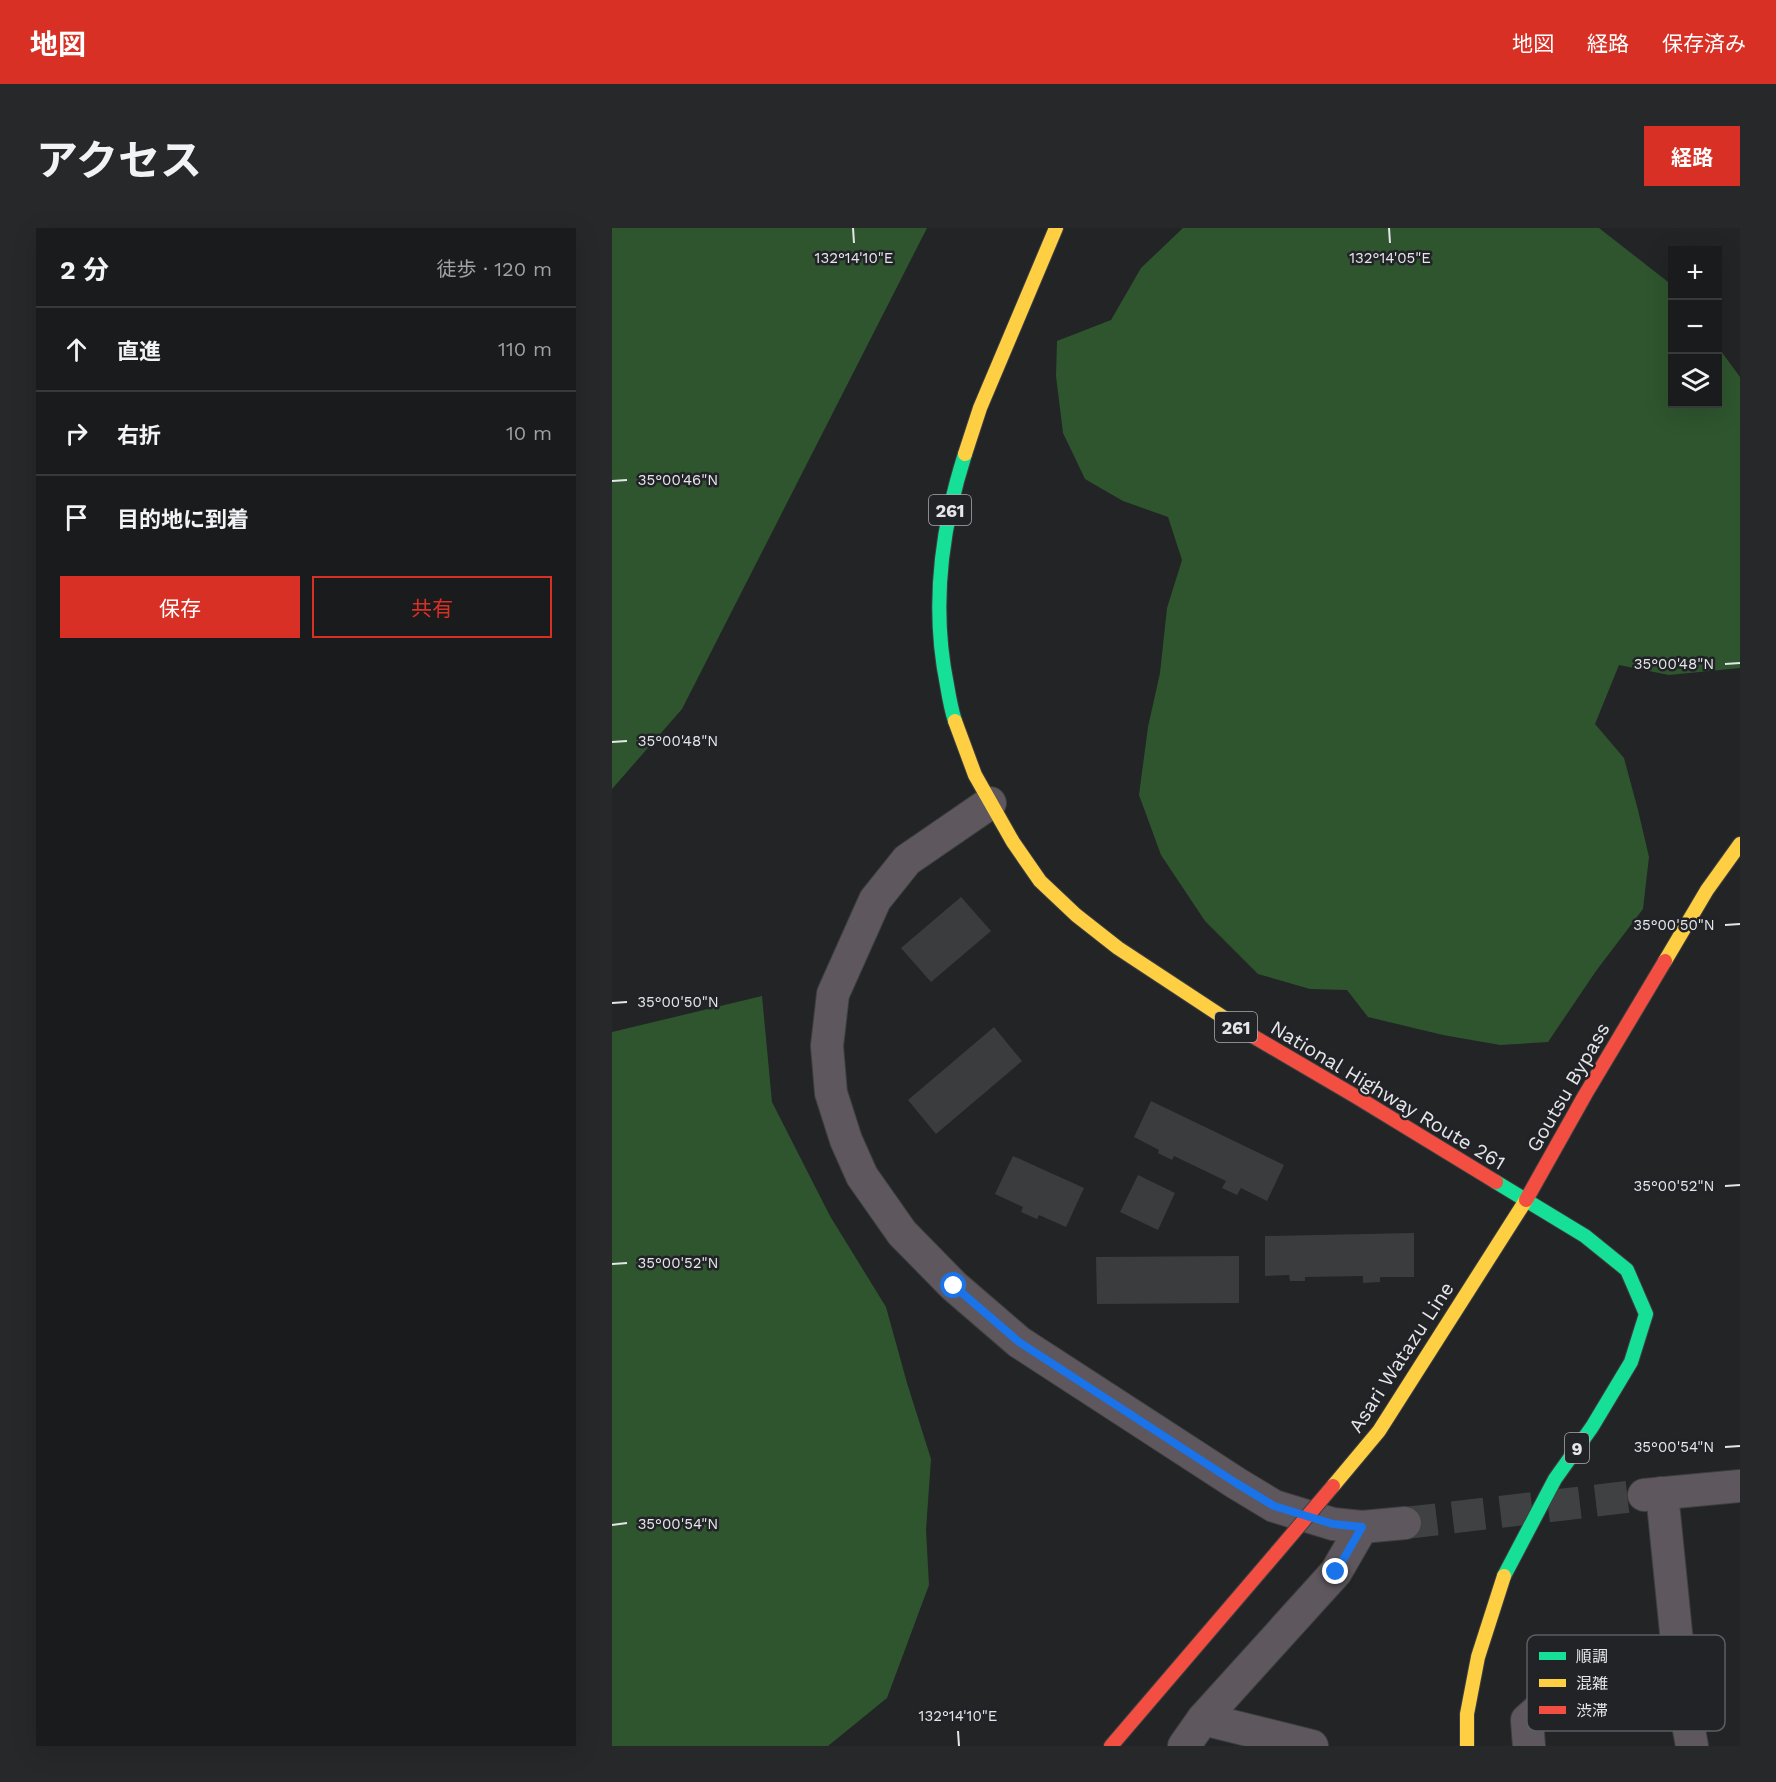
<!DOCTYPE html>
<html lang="ja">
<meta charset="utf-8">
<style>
:root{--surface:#1a1b1c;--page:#272829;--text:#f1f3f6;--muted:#9fa1a3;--line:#38393b;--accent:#d93025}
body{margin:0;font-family:"Work Sans","Noto Sans JP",sans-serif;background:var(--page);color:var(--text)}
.controls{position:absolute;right:18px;top:18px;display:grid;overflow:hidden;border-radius:0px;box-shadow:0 6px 24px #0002}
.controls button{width:54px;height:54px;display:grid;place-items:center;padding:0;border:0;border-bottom:2px solid var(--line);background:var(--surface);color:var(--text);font:30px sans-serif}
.stop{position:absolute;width:18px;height:18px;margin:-14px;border:4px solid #1a73e8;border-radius:50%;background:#fff}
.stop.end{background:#1a73e8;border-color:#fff;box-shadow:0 2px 6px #0008}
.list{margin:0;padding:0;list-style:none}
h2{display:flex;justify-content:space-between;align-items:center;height:78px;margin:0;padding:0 24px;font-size:26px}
h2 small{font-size:20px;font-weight:400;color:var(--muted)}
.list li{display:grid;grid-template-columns:39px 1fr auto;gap:18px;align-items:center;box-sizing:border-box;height:84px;padding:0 24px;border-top:2px solid var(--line)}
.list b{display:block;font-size:22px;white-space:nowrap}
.list em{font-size:20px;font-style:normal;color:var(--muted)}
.actions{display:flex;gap:12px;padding:18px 24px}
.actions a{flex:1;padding:14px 0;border:2px solid var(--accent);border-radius:0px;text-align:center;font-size:21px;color:var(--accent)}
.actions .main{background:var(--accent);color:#fff}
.icon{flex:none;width:33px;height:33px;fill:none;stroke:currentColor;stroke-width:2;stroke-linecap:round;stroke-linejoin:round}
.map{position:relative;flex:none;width:1128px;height:1518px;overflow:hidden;border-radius:0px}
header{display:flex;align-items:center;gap:36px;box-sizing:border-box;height:84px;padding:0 30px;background:var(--accent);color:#fff}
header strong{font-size:28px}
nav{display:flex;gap:33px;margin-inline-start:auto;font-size:21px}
.intro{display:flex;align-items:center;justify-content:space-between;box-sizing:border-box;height:144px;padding:0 36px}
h1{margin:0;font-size:42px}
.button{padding:15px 27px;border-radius:0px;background:var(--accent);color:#fff;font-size:21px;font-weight:700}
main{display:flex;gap:36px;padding:0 36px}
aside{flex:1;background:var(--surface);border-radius:0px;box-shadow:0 6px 24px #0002}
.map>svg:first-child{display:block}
</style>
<header>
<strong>地図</strong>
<nav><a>地図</a><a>経路</a><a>保存済み</a></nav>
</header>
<div class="intro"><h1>アクセス</h1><a class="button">経路</a></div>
<main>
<aside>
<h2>2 分<small>徒歩 · 120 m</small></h2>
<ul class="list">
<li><svg class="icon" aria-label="ahead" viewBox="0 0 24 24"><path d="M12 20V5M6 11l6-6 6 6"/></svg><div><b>直進</b></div><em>110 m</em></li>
<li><svg class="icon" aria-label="right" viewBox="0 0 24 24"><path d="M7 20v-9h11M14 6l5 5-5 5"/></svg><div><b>右折</b></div><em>10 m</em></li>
<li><svg class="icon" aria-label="arrive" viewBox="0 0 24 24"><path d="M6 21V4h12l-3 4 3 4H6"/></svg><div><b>目的地に到着</b></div></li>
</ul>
<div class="actions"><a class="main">保存</a><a>共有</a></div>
</aside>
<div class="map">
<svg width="1128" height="1518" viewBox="0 0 1128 1518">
<rect width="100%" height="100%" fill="#222426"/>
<g fill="#2e552e">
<polygon points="0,0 315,0 70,481 0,561"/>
<polygon points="571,0 987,0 1060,57 1060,176 1106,176 1106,119 1128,149 1128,440 1057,447 1007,437 983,496 1012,530 1026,582 1037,629 1031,681 984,743 936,814 888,817 831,807 756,789 735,762 698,761 646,746 593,693 549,627 527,567 536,499 548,445 555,380 570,332 556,289 511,273 473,251 451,205 444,148 445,113 499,92 529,40"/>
<polygon points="150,768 160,874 218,988 274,1079 295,1155 319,1231 314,1302 317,1357 275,1470 216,1518 0,1518 0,804"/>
</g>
<g fill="#3b3c3e">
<polygon points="349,669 379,703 319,754 289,720"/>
<polygon points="382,799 410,833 324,906 296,872"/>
<polygon points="539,873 672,937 655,973 629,960 625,967 610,960 614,953 562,928 560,932 546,925 547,922 522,909"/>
<polygon points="401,928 472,960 454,999 427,987 425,991 409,984 411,979 383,966"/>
<polygon points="526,947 563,965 546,1002 508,984"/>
<polygon points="802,1005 802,1049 768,1049 768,1054 751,1055 751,1048 693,1049 693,1053 678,1053 677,1047 653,1048 653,1008"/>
<polygon points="627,1028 627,1075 485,1076 484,1029"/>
</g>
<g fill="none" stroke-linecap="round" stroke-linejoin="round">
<polyline stroke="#3f4143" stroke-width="32" stroke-dasharray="32 16" stroke-linecap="butt" points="793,1295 1032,1267"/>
<g stroke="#3e3f40" stroke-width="34">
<g id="street">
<polyline points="378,575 295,632 263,672 221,766 215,818 219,865 234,912 250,948 290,1005 342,1058 407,1114 624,1255 662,1278 721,1296 750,1299 793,1295"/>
<polyline points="1050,1265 1070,1464 1080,1518"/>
<polyline points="1032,1267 1128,1258"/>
<polyline points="591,1491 700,1518"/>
<polyline points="572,1518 591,1491 724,1344 750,1299"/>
<polyline points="917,1518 915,1492 930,1479 1070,1464"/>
</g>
</g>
<g stroke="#3e3f40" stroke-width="16">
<g id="fast">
<path d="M343 493C339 481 337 469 335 457 319 379 329 301 353 226"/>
<polyline points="884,954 973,1008 1015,1042 1034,1086 1019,1134 980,1199 943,1251 892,1348"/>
</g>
</g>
<g stroke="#3e3f40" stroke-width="16">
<g id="slow">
<polyline points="353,226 368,180 444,0"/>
<polyline points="343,493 363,547 401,614 428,653 464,687 506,720 632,803"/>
<polyline points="1053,733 1095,662 1128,616"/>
<polyline points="721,1258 767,1203 914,972"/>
<polyline points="855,1518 855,1486 866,1429 892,1348"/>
</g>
</g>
<g stroke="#3e3f40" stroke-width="16">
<g id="jam">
<polyline points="632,803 743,868 884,954"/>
<polyline points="914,972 973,867 1053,733"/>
<polyline points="499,1518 665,1324"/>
</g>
</g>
<use href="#street" stroke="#5e585e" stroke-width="32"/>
<use href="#fast" stroke="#16e098" stroke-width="14"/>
<use href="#slow" stroke="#ffcf43" stroke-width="14"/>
<use href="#jam" stroke="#f24e42" stroke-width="14"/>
<g stroke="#3e3f40" stroke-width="16" stroke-linecap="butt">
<polyline id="jam-bridge" points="665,1324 721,1258"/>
</g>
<use href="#jam-bridge" stroke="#f24e42" stroke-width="14"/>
</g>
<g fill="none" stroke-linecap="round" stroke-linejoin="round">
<polyline stroke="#1a73e8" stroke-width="8" points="342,1058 407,1114 624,1255 662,1278 721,1296 750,1299 724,1344"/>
</g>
<path fill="none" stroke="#e5e6e9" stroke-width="2" d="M241 0 242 15M777 0 778 15M0 253 15 252M1113 436 1128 435M0 514 15 513M1113 697 1128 696M0 775 15 774M1113 958 1128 957M0 1036 15 1035M1113 1219 1128 1218M0 1297 15 1295M346 1503 347 1518"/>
<g text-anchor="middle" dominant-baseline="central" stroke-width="5" stroke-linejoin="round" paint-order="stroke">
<g fill="#212327" stroke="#aaacaf" stroke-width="1.5">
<rect x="317" y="267" width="42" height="30" rx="4.5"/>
<rect x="603" y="784" width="42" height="30" rx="4.5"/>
<rect x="953" y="1205" width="24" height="30" rx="4.5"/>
</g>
<g font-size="18" font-weight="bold" fill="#e5e6e9">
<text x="338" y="282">261</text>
<text x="624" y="799">261</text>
<text x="965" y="1220">9</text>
</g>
<g font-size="20" fill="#e5e6e9" stroke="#212327">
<text transform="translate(956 859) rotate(-60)">Goutsu Bypass</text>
<text transform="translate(776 867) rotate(31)">National Highway Route 261</text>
<text transform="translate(789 1129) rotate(-57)">Asari Watazu Line</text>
</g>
</g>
<rect x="915" y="1407" width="198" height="96" rx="9" fill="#212327" stroke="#5c5e61" stroke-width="1.5"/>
<rect x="927" y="1424" width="27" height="8" fill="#16e098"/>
<rect x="927" y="1451" width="27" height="8" fill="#ffcf43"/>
<rect x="927" y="1478" width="27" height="8" fill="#f24e42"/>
<g font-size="16" fill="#e5e6e9">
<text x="964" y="1434">順調</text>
<text x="964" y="1461">混雑</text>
<text x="964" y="1488">渋滞</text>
</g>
<g font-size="15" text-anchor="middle" fill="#e5e6e9" stroke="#212327" stroke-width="5" stroke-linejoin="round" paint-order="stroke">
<text x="242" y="35">132°14'10"E</text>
<text x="778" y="35">132°14'05"E</text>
<text x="66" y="257">35°00'46"N</text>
<text x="1062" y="441">35°00'48"N</text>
<text x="66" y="518">35°00'48"N</text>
<text x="1062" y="702">35°00'50"N</text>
<text x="66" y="779">35°00'50"N</text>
<text x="1062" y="963">35°00'52"N</text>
<text x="66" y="1040">35°00'52"N</text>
<text x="1062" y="1224">35°00'54"N</text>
<text x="66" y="1301">35°00'54"N</text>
<text x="346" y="1493">132°14'10"E</text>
</g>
</svg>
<div class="controls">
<button>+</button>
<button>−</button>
<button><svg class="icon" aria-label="layers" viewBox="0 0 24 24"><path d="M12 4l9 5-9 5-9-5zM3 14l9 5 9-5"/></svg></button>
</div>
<div class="stop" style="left:342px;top:1058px"></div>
<div class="stop end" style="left:724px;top:1344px"></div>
</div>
</main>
